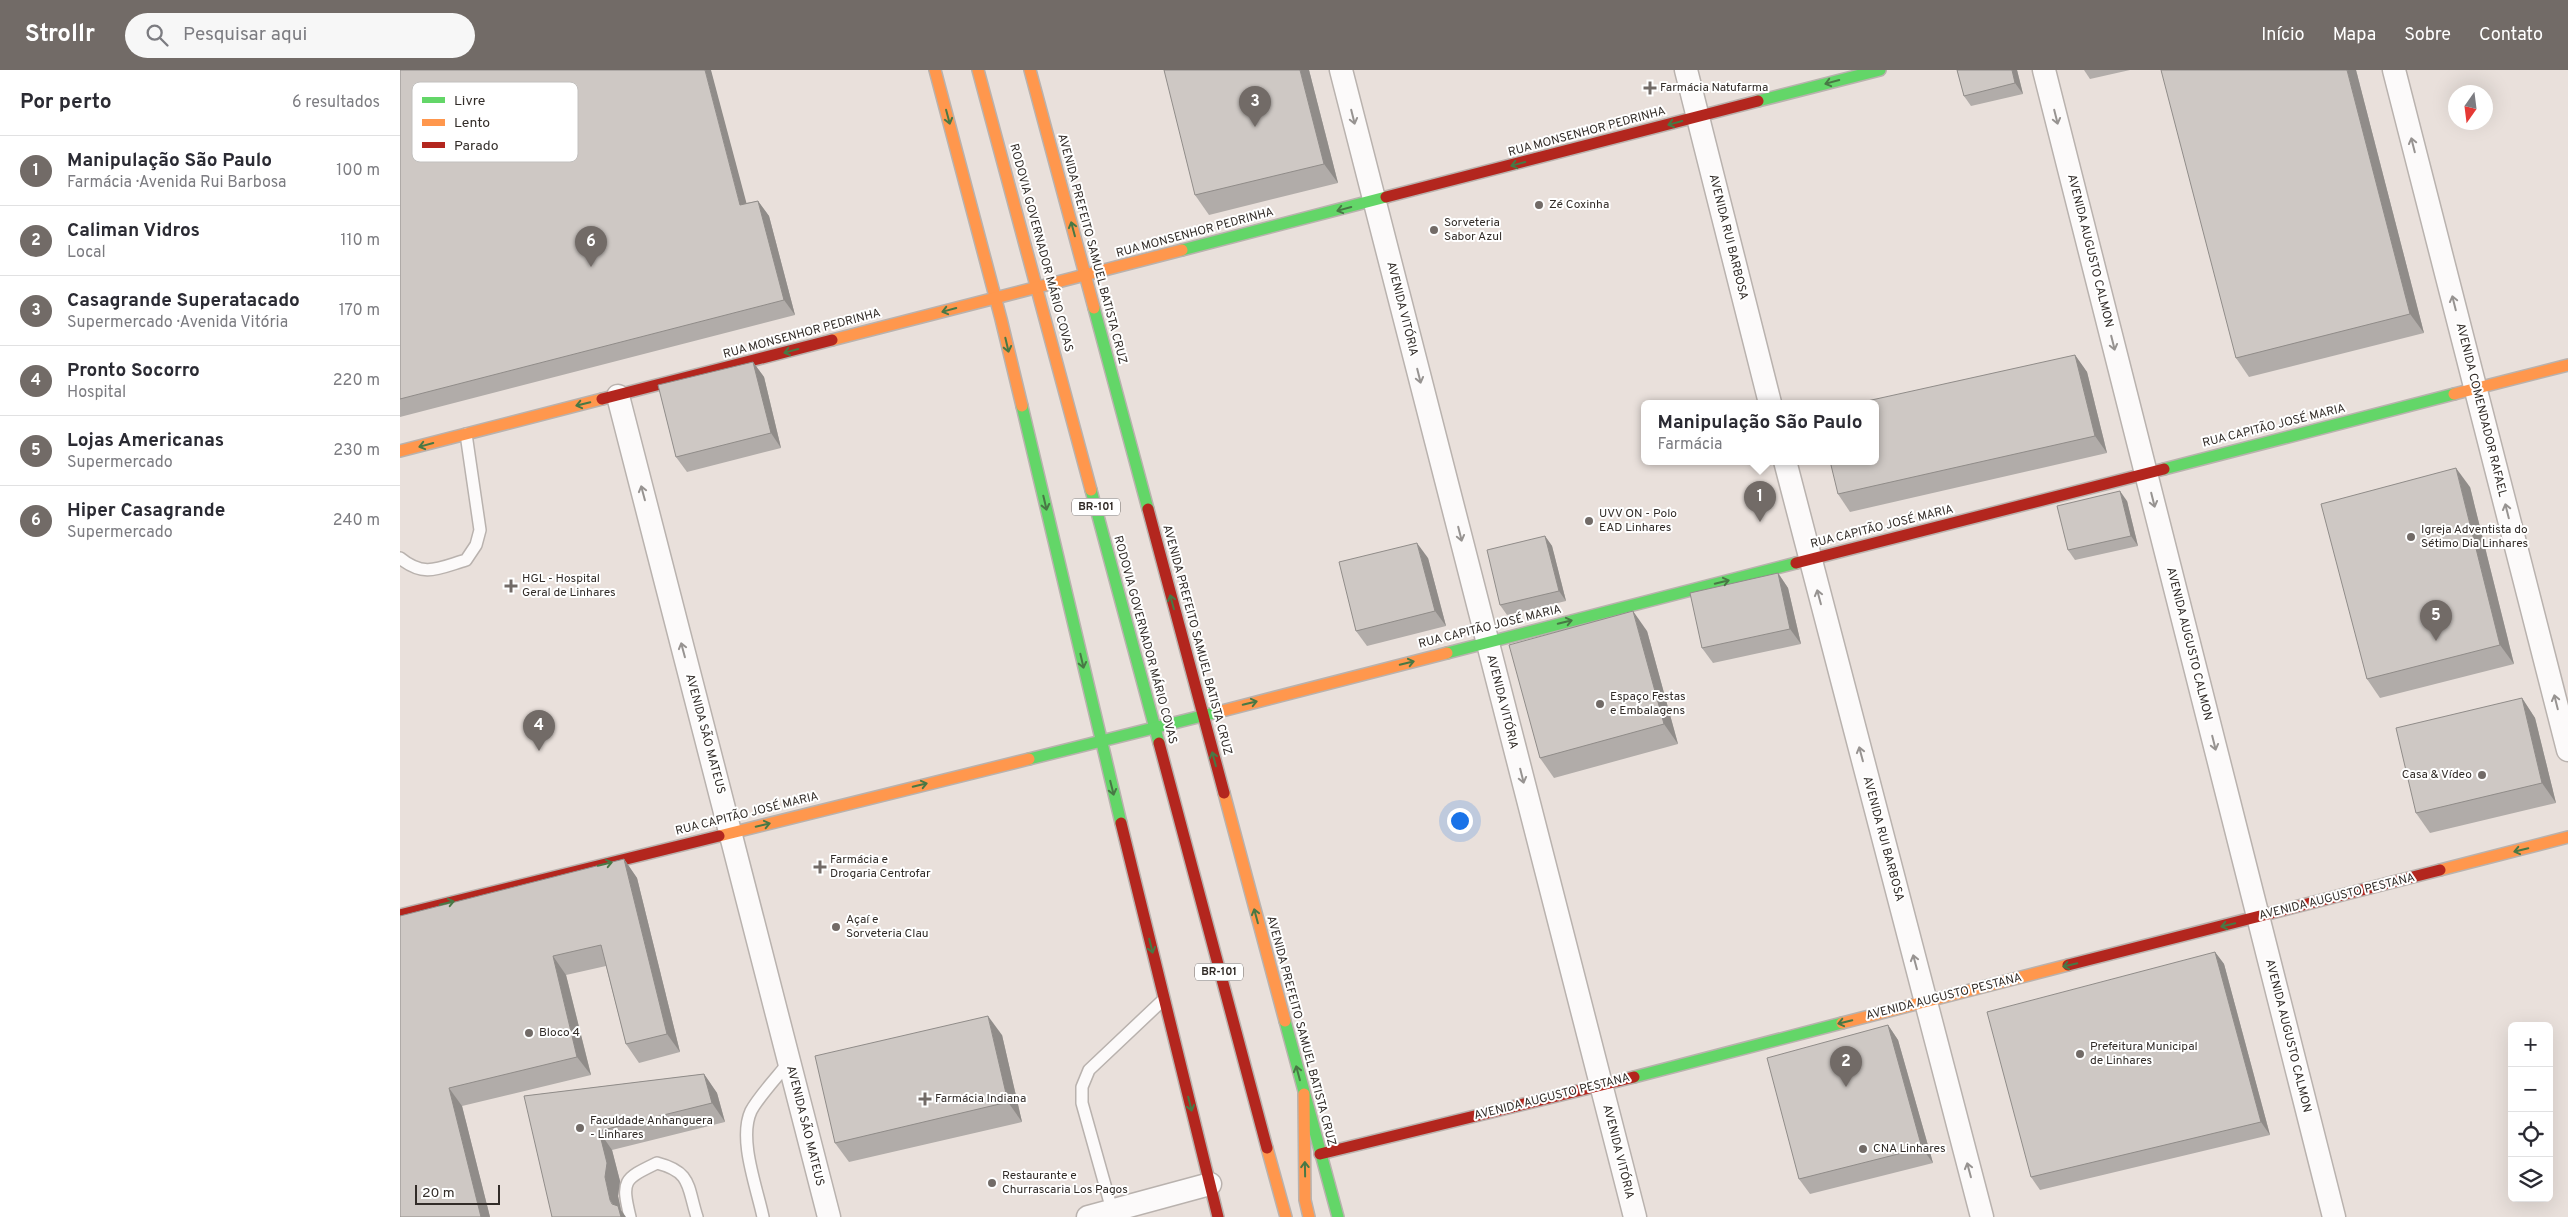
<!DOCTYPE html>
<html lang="pt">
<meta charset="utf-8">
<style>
:root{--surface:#fff;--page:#f7f7f7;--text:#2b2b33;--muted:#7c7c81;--line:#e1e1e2;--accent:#726b67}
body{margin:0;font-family:Overpass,sans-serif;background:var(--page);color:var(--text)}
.controls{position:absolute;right:15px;bottom:15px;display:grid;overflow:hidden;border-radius:8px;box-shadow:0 5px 20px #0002}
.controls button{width:45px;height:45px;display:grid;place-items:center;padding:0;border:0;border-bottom:1px solid var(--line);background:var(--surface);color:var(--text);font:25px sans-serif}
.compass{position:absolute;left:2048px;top:15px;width:45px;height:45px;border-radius:50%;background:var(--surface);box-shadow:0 5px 20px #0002;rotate:194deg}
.scale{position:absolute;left:15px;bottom:12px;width:85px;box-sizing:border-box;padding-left:5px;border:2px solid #322c28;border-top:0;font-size:14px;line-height:18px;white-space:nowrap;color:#322c28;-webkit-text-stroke:4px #fff;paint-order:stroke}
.you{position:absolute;left:1059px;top:750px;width:18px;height:18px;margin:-12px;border:4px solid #fff;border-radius:50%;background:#1a73e8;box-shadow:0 0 0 8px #1a73e833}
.badge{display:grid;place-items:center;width:32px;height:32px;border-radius:50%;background:var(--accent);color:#fff;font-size:16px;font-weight:700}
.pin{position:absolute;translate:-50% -41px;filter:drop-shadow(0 1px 2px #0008)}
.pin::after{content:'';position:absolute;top:26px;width:18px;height:15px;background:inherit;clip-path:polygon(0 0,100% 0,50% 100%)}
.popup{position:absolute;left:1241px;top:330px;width:238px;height:65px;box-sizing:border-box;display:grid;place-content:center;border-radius:8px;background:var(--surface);filter:drop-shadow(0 1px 4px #0005);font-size:16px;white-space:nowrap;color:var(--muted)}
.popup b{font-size:19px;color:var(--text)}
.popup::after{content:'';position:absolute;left:50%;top:100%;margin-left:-10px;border:10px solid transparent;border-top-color:var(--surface)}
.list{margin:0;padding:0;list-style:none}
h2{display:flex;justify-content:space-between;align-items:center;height:65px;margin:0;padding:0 20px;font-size:21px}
h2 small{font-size:16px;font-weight:400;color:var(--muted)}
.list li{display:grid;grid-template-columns:32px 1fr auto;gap:15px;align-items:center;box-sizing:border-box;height:70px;padding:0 20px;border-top:1px solid var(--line)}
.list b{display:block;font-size:19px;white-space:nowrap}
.list p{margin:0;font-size:16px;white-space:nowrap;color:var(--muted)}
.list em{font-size:16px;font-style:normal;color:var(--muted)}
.icon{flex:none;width:28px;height:28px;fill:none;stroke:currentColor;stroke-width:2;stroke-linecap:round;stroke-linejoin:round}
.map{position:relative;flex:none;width:2168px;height:1147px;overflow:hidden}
header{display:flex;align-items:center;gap:30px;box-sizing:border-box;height:70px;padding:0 25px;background:var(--accent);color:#fff}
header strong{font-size:24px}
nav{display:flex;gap:28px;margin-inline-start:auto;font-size:18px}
.search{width:350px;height:45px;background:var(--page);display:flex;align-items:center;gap:12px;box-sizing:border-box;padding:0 18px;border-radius:28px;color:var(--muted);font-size:19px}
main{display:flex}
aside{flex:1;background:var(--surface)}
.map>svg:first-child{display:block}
</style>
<header>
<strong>Strollr</strong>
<div class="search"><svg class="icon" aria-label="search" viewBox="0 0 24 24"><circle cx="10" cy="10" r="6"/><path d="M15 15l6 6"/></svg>Pesquisar aqui</div>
<nav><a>Início</a><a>Mapa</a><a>Sobre</a><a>Contato</a></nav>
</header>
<main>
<aside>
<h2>Por perto<small>6 resultados</small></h2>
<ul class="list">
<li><span class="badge">1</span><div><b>Manipulação São Paulo</b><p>Farmácia · Avenida Rui Barbosa</p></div><em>100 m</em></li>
<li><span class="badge">2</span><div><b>Caliman Vidros</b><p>Local</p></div><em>110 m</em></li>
<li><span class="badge">3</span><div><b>Casagrande Superatacado</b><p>Supermercado · Avenida Vitória</p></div><em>170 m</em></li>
<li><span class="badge">4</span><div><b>Pronto Socorro</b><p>Hospital</p></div><em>220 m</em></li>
<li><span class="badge">5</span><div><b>Lojas Americanas</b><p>Supermercado</p></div><em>230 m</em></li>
<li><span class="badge">6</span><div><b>Hiper Casagrande</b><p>Supermercado</p></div><em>240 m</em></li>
</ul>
</aside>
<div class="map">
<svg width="2168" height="1147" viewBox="0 0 2168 1147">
<rect width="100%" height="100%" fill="#e9e0db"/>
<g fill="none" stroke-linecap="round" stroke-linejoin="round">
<g stroke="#b9b2ae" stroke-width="14">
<g id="lane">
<path d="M0 488C24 508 39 498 66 490L76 475 80 460 66 364"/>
<polyline points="712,1140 682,1033 682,1017 689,1000 763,930"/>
<path d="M230 1147C221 1110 224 1109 257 1093 292 1102 287 1116 297 1147"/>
<path d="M363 1147C357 1118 338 1069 351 1041 359 1026 378 1006 389 992"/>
</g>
</g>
<g stroke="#b9b2ae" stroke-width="25">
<g id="street">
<polyline points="941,0 1235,1147"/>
<polyline points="1286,0 1370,333"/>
<polyline points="1644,0 1934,1147"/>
<polyline points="1994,0 2168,680"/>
<polyline points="218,326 429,1147"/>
<polyline points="1385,391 1582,1147"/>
<polyline points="688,1147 810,1114"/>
</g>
</g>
<g stroke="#b9b2ae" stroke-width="14">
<g id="fast">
<polyline points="1358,31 1480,0"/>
<polyline points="782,180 986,127"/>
<polyline points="694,238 748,439"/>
<polyline points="622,336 721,753"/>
<polyline points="1764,399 2054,324"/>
<polyline points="691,420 759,673"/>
<polyline points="1047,583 1396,493"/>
<polyline points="629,689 818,642"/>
<polyline points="885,951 938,1147"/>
<polyline points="1234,1007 1442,953"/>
</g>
</g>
<g stroke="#b9b2ae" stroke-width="14">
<g id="slow">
<polyline points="535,0 601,249 622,336"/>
<polyline points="578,0 691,420"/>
<polyline points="630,0 694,238"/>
<polyline points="432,270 782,180"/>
<polyline points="2054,324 2168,295"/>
<polyline points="0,381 202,329"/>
<polyline points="818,642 1047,583"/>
<polyline points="824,723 885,951"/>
<polyline points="319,766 629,689"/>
<polyline points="2040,800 2168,767"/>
<polyline points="1442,953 1668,895"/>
<polyline points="904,1024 905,1130 909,1147"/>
<polyline points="867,1078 886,1147"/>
</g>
</g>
<g stroke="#b9b2ae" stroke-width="14">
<g id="jam">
<polyline points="986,127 1358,31"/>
<polyline points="202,329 432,270"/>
<polyline points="748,439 824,723"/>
<polyline points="1396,493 1764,399"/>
<polyline points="759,673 867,1078"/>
<polyline points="721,753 818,1147"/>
<polyline points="0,845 319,766"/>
<polyline points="1668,895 2040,800"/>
<polyline points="920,1084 1234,1007"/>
</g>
</g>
<use href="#lane" stroke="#fcfafa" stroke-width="11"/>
<use href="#street" stroke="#fcfafa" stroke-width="22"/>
<use href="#fast" stroke="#63d668" stroke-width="11"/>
<use href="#slow" stroke="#ff974d" stroke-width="11"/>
<use href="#jam" stroke="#b3261e" stroke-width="11"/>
</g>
<g fill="#b1aca9">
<polygon points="0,0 346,133 358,131 369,146 395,245 0,347"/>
<polygon points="909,0 938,113 809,145 795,125"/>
<polygon points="1557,0 1617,0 1623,24 1571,36 1564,26"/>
<polygon points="1684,0 1730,0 1690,9"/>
<polygon points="1956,0 2024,263 1849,307 1836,288"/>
<polygon points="1675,285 1687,302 1707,383 1450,442 1438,424"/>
<polygon points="353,292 364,307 381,378 287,402 276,387"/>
<polygon points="2070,417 2114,594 1980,628 1967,609"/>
<polygon points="1727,431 1738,476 1675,490 1668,480"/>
<polygon points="1145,466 1152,476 1166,531 1107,545 1100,535"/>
<polygon points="1028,488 1046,556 967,576 956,561"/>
<polygon points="1378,503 1388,518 1401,574 1313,593 1302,578"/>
<polygon points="1247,561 1278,674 1154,708 1140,688"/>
<polygon points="2122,628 2135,648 2156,733 2030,763 2016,743"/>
<polygon points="224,789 237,808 280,982 239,993 226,974 206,896 166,905 191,1005 62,1036 90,1147 0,1147 0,846"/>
<polygon points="1815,882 1824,894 1870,1065 1640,1120 1631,1107"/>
<polygon points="1488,955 1498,970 1533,1093 1410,1124 1399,1109"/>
<polygon points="602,965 622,1052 449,1092 435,1073"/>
<polygon points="304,1004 317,1023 325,1052 212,1080 220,1111 218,1126 221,1140 124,1026"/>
</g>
<g fill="#908c89">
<polygon points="305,0 311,0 351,150 340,135"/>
<polygon points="900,0 909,0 938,113 924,94"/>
<polygon points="1612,0 1617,0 1623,24 1615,13"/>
<polygon points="1947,0 1956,0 2024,263 2010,244"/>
<polygon points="358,131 369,146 395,245 384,230"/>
<polygon points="1675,285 1687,302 1707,383 1695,366"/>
<polygon points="353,292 364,307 381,378 371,363"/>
<polygon points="2056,398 2070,417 2114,594 2100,575"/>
<polygon points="1720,421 1727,431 1738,476 1731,466"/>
<polygon points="1145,466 1152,476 1166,531 1159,521"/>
<polygon points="1017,473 1028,488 1046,556 1035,541"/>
<polygon points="1378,503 1388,518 1401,574 1390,559"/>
<polygon points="1233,541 1247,561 1278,674 1264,654"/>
<polygon points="2122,628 2135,648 2156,733 2142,713"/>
<polygon points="224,789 237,808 280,982 267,964"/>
<polygon points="1815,882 1824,894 1870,1065 1861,1052"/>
<polygon points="153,886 166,905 191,1005 177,987"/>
<polygon points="588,946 602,965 622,1052 608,1032"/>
<polygon points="1488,955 1498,970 1533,1093 1522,1078"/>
<polygon points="304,1004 317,1023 325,1052 312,1033"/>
<polygon points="49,1018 62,1036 90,1147 81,1147"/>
<polygon points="199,1061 212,1080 220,1111 218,1126 221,1140 226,1147 221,1147 210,1130 205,1107"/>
</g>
<g fill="#cec8c4" stroke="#908c89">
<polygon points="0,0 305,0 340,135 358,131 384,230 0,329"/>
<polygon points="764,0 900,0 924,94 795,125"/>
<polygon points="1557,0 1612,0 1615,13 1564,26"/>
<polygon points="1761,0 1947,0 2010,244 1836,288"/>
<polygon points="1675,285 1695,366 1438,424 1430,391 1475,391 1475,333 1458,333"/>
<polygon points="353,292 371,363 276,387 258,315"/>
<polygon points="2056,398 2100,575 1967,609 1921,434"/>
<polygon points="1720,421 1731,466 1668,480 1657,436"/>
<polygon points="1145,466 1159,521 1100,535 1087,480"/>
<polygon points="1017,473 1035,541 956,561 939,492"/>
<polygon points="1378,503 1390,559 1302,578 1290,523"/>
<polygon points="1233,541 1264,654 1140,688 1109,575"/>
<polygon points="2122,628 2142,713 2016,743 1996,658"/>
<polygon points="224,789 267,964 226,974 201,875 153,886 177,987 49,1018 81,1147 0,1147 0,846"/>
<polygon points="1815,882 1861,1052 1631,1107 1587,942"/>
<polygon points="588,946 608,1032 435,1073 415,986"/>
<polygon points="1488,955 1522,1078 1399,1109 1367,988"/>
<polygon points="304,1004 312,1033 199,1061 207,1093 205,1107 210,1130 212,1134 218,1136 221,1147 152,1147 124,1026"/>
</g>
<defs><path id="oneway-shaft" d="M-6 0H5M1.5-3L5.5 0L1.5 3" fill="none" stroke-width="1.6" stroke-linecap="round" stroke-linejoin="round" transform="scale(1.25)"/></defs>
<g stroke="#487845">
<use href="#oneway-shaft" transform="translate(1432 12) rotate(165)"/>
<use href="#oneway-shaft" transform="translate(548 47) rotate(75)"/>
<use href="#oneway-shaft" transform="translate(1275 53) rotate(165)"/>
<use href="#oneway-shaft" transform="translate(1118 94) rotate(165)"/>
<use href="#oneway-shaft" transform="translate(944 139) rotate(165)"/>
<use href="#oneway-shaft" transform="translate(673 159) rotate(-105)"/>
<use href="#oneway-shaft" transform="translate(549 240) rotate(165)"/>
<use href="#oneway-shaft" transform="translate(607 275) rotate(77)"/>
<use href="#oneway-shaft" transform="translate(391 281) rotate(165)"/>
<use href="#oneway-shaft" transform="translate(183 334) rotate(166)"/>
<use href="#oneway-shaft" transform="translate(26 375) rotate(165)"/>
<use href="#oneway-shaft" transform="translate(645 433) rotate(77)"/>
<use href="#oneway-shaft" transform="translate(1322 512) rotate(-14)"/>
<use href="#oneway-shaft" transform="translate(772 532) rotate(-105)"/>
<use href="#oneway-shaft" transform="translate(1165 552) rotate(-14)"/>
<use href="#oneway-shaft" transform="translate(682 591) rotate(77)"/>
<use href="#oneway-shaft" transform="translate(1007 593) rotate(-14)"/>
<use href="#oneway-shaft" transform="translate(850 633) rotate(-14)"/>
<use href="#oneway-shaft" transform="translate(814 689) rotate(-105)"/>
<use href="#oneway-shaft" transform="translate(520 715) rotate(-14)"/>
<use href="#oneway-shaft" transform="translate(712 718) rotate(76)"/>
<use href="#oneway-shaft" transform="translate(363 755) rotate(-14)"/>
<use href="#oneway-shaft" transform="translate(2121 780) rotate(166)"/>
<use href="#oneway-shaft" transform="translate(205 794) rotate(-14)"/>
<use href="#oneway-shaft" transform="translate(47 833) rotate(-14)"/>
<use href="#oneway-shaft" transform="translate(856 846) rotate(-105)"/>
<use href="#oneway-shaft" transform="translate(1828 855) rotate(166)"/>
<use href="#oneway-shaft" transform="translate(751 876) rotate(76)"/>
<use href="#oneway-shaft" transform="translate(1670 895) rotate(166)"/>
<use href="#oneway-shaft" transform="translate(1445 952) rotate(166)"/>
<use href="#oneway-shaft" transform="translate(898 1003) rotate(-105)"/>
<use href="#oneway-shaft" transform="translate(790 1034) rotate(76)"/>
<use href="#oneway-shaft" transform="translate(905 1099) rotate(-91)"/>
</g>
<g stroke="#979391">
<use href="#oneway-shaft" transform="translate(953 47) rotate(76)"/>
<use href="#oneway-shaft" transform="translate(1656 47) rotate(76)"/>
<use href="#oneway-shaft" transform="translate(2013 75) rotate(-104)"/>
<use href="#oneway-shaft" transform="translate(2054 233) rotate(-104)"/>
<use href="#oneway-shaft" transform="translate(1713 273) rotate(76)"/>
<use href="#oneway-shaft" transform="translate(1019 306) rotate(76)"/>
<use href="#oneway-shaft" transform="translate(243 423) rotate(-105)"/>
<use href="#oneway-shaft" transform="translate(1753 430) rotate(76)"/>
<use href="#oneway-shaft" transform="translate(2107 441) rotate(-104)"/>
<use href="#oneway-shaft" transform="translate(1060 464) rotate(76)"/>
<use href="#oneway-shaft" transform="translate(1419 527) rotate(-105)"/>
<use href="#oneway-shaft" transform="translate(283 580) rotate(-105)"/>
<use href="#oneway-shaft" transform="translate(2156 632) rotate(-104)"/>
<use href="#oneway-shaft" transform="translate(1814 673) rotate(76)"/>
<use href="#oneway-shaft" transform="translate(1461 684) rotate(-105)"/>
<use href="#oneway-shaft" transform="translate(1122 706) rotate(76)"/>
<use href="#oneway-shaft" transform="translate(1515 892) rotate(-105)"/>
<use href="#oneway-shaft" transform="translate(1569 1100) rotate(-105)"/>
</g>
<g fill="#726b67" stroke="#fff" stroke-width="2">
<path d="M1247.5 10.5h5v5h5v5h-5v5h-5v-5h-5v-5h5z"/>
<circle cx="1139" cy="135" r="5"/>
<circle cx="1034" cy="160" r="5"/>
<circle cx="1189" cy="451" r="5"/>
<circle cx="2011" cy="467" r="5"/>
<path d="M108.5 508.5h5v5h5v5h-5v5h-5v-5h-5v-5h5z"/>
<circle cx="1200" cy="634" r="5"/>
<circle cx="2082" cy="705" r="5"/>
<path d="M417.5 789.5h5v5h5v5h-5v5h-5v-5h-5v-5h5z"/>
<circle cx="436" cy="857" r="5"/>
<circle cx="129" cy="963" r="5"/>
<circle cx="1680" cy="984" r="5"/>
<path d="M522.5 1021.5h5v5h5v5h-5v5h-5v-5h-5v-5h5z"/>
<circle cx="180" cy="1058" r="5"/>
<circle cx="1463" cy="1079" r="5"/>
<circle cx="592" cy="1113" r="5"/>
</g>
<g text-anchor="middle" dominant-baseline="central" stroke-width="4" stroke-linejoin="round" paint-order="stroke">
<g fill="#fff" stroke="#706b68" stroke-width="1">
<rect x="672" y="428.5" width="48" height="17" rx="4"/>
<rect x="795" y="893.5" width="48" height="17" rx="4"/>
</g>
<g font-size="11" font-weight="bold" fill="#322c28">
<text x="696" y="437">BR-101</text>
<text x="819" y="902">BR-101</text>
</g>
<g font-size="12" fill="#322c28" stroke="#fff" text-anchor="start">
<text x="1260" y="18">Farmácia Natufarma</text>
<text x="1149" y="135">Zé Coxinha</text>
<text x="1044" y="153">Sorveteria<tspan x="1044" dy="14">Sabor Azul</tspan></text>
<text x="1199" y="444">UVV ON - Polo<tspan x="1199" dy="14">EAD Linhares</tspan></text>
<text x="2021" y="460">Igreja Adventista do<tspan x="2021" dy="14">Sétimo Dia Linhares</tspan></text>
<text x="122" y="509">HGL - Hospital<tspan x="122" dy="14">Geral de Linhares</tspan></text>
<text x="1210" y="627">Espaço Festas<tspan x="1210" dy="14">e Embalagens</tspan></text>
<text x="2072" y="705" text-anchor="end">Casa &amp; Vídeo</text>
<text x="430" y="790">Farmácia e<tspan x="430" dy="14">Drogaria Centrofar</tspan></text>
<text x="446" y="850">Açaí e<tspan x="446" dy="14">Sorveteria Clau</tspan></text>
<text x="139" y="963">Bloco 4</text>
<text x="1690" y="977">Prefeitura Municipal<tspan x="1690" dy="14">de Linhares</tspan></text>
<text x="535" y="1029">Farmácia Indiana</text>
<text x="190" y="1051">Faculdade Anhanguera<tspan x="190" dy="14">- Linhares</tspan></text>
<text x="1473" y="1079">CNA Linhares</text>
<text x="602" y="1106">Restaurante e<tspan x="602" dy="14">Churrascaria Los Pagos</tspan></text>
</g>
<g font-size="12" fill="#322c28" stroke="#fff">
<text transform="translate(1187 62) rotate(-15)">RUA MONSENHOR PEDRINHA</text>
<text transform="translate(795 163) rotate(-15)">RUA MONSENHOR PEDRINHA</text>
<text transform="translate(1328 167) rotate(76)">AVENIDA RUI BARBOSA</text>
<text transform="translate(641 178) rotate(75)">RODOVIA GOVERNADOR MÁRIO COVAS</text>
<text transform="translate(692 179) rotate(75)">AVENIDA PREFEITO SAMUEL BATISTA CRUZ</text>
<text transform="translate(1690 181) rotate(76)">AVENIDA AUGUSTO CALMON</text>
<text transform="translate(1002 239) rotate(76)">AVENIDA VITÓRIA</text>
<text transform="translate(402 264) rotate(-15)">RUA MONSENHOR PEDRINHA</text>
<text transform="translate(2081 340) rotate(76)">AVENIDA COMENDADOR RAFAEL</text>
<text transform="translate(1874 356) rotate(-14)">RUA CAPITÃO JOSÉ MARIA</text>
<text transform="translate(1482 457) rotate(-14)">RUA CAPITÃO JOSÉ MARIA</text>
<text transform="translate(1090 557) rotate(-14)">RUA CAPITÃO JOSÉ MARIA</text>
<text transform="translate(745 570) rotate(75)">RODOVIA GOVERNADOR MÁRIO COVAS</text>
<text transform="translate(797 570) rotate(75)">AVENIDA PREFEITO SAMUEL BATISTA CRUZ</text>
<text transform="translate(1789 574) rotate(76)">AVENIDA AUGUSTO CALMON</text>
<text transform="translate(1102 632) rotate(76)">AVENIDA VITÓRIA</text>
<text transform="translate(305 664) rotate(75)">AVENIDA SÃO MATEUS</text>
<text transform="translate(347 744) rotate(-14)">RUA CAPITÃO JOSÉ MARIA</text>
<text transform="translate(1483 769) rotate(75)">AVENIDA RUI BARBOSA</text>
<text transform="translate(1937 827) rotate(-14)">AVENIDA AUGUSTO PESTANA</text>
<text transform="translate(1544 927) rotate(-14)">AVENIDA AUGUSTO PESTANA</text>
<text transform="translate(901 961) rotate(75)">AVENIDA PREFEITO SAMUEL BATISTA CRUZ</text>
<text transform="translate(1888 966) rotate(76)">AVENIDA AUGUSTO CALMON</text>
<text transform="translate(1152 1027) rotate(-14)">AVENIDA AUGUSTO PESTANA</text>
<text transform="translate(405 1056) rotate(76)">AVENIDA SÃO MATEUS</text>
<text transform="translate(1218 1082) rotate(76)">AVENIDA VITÓRIA</text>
</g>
</g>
<rect x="12" y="12" width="166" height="80" rx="8" fill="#fff" stroke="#c2c0be" stroke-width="1"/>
<rect x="22" y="27" width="23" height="6" fill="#63d668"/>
<rect x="22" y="49" width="23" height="7" fill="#ff974d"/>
<rect x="22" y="72" width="23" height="6" fill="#b3261e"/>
<g font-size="14" fill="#322c28">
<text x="54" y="35">Livre</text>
<text x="54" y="57">Lento</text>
<text x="54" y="80">Parado</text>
</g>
</svg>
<div class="controls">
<button>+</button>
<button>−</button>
<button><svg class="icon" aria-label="locate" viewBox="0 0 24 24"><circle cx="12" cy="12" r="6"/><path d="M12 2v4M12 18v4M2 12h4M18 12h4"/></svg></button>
<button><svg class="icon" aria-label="layers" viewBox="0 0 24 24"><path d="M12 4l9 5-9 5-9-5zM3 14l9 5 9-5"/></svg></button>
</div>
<svg class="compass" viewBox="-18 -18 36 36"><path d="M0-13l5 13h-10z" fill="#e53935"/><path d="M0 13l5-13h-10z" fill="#7c7c81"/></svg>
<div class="scale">20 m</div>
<div class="you"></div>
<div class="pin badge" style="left:1360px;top:452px">1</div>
<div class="popup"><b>Manipulação São Paulo</b>Farmácia</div>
<div class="pin badge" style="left:1446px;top:1017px">2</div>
<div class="pin badge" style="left:855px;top:57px">3</div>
<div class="pin badge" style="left:139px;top:681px">4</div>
<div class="pin badge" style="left:2036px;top:571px">5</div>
<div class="pin badge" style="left:191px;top:197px">6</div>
</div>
</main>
